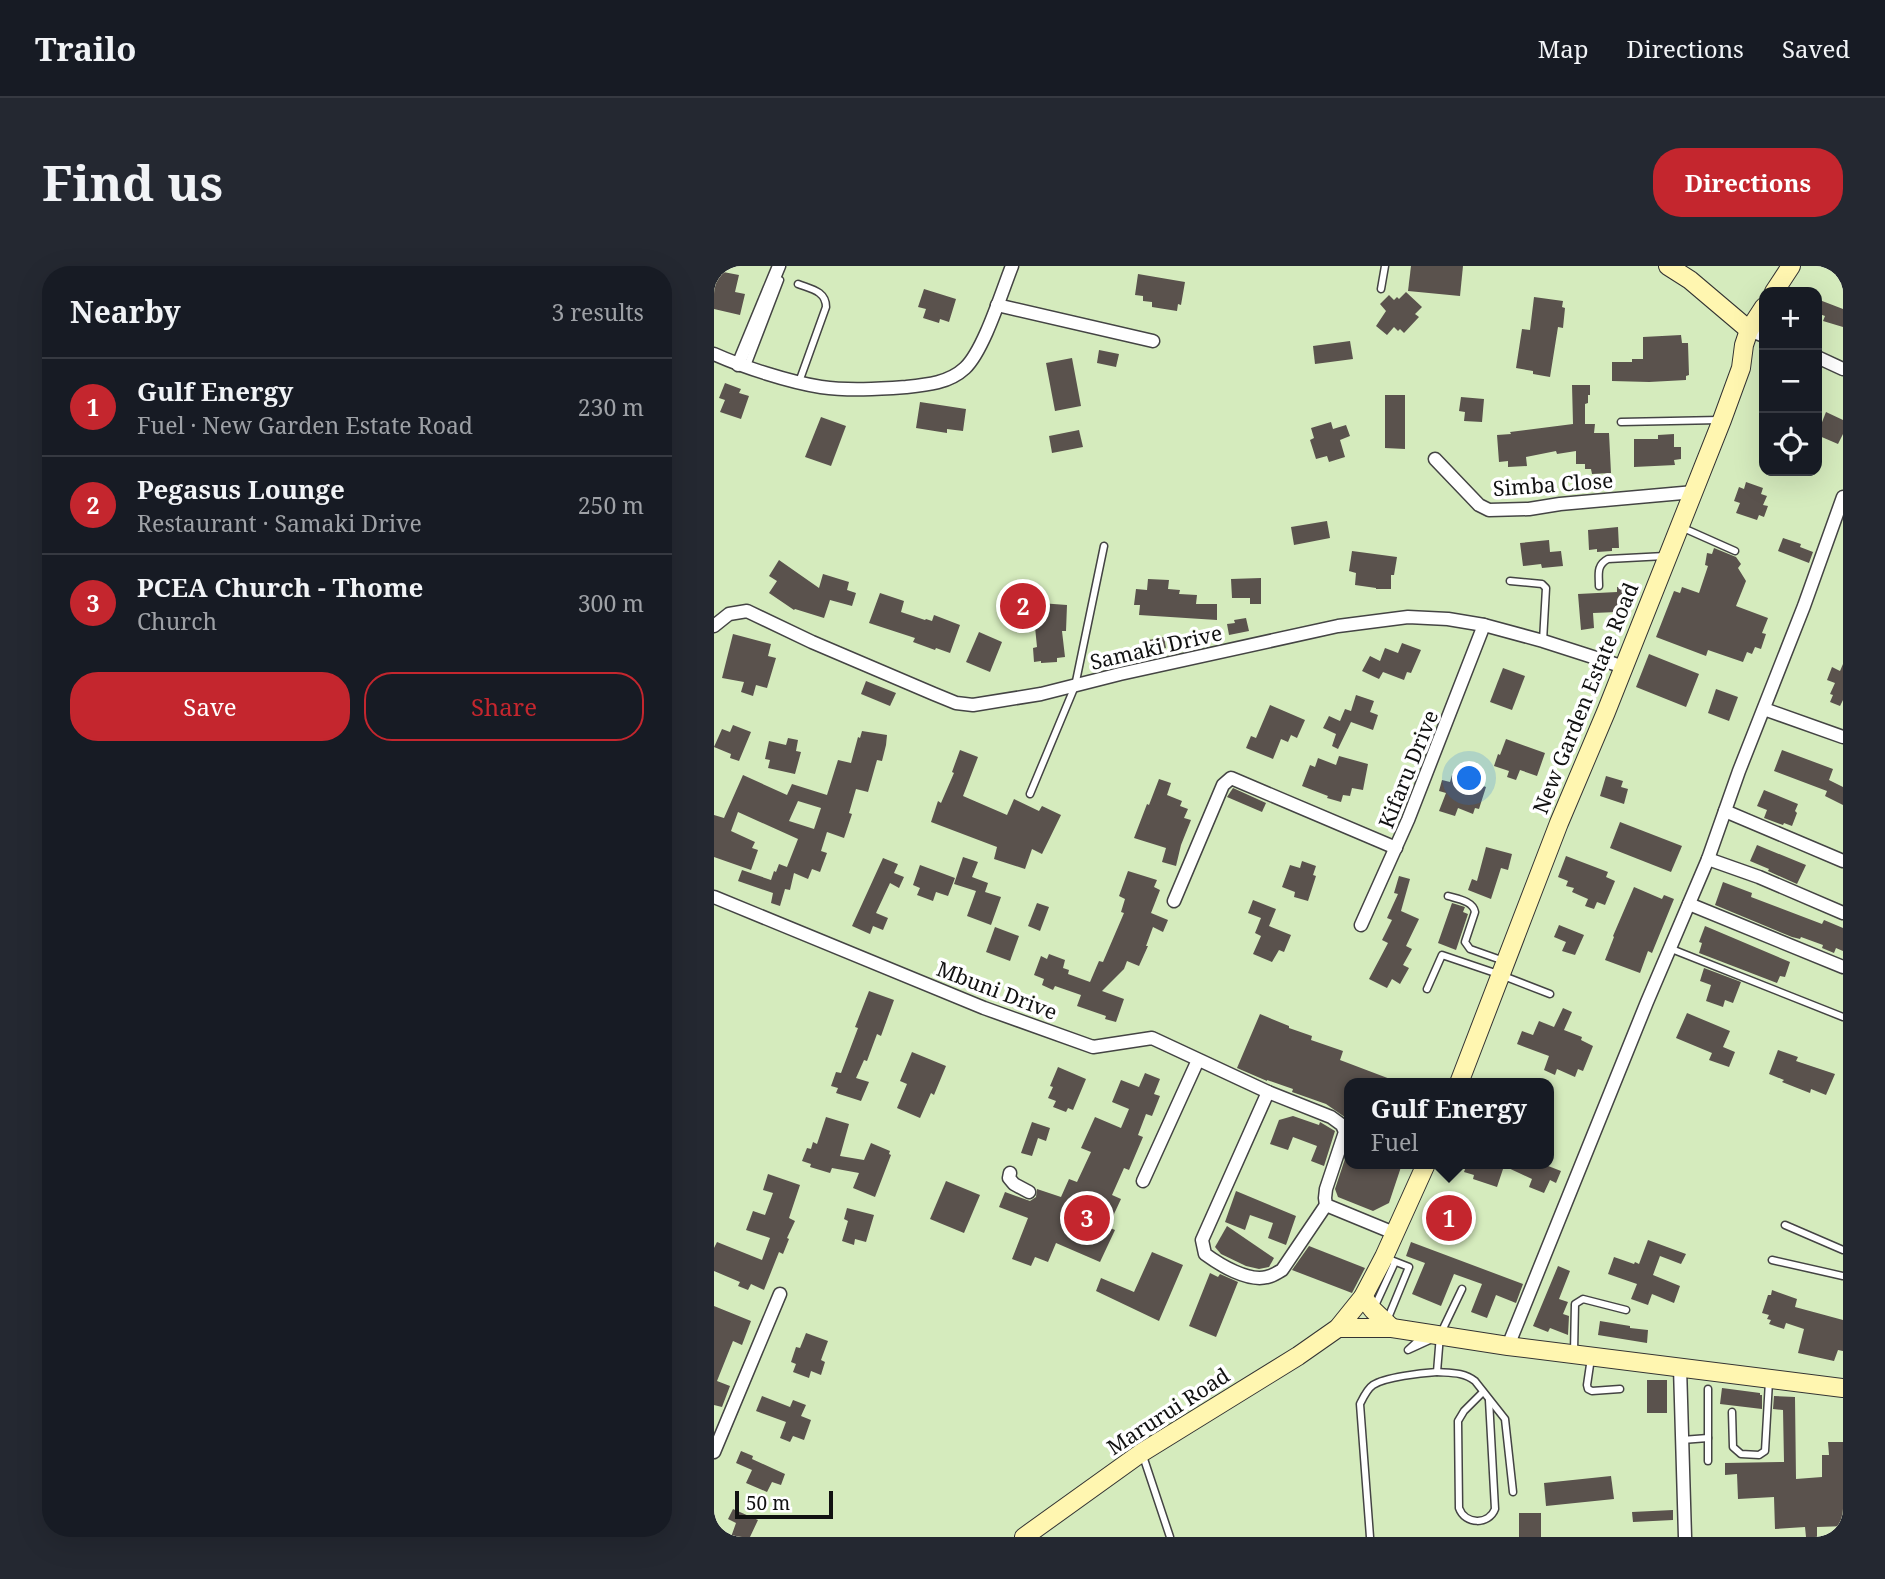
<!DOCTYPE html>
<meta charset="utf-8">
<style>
:root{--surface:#171b24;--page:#242831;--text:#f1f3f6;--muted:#9ea1a6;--line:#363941;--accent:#c4262e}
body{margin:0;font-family:"Noto Serif",serif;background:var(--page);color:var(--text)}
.controls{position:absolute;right:21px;top:21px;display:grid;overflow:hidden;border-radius:14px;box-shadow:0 7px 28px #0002}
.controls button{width:63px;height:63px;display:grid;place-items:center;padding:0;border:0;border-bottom:2px solid var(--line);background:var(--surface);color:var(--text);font:35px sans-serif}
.scale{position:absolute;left:21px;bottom:18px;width:98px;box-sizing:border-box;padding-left:7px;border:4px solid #111;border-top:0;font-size:19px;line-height:24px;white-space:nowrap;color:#111;-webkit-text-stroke:5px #fff;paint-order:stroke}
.you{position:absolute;left:756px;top:513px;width:24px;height:24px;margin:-18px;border:5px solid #fff;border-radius:50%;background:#1a73e8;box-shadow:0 0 0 10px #1a73e833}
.badge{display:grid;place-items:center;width:46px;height:46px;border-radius:50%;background:var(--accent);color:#fff;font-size:23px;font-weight:700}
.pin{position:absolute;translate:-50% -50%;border:4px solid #fff;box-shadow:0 2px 7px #0006}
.popup{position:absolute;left:630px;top:812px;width:210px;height:91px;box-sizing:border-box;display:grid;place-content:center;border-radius:14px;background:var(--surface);filter:drop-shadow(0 2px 5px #0005);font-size:23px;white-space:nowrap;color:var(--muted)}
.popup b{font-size:26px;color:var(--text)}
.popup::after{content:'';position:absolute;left:50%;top:100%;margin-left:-14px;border:14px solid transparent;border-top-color:var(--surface)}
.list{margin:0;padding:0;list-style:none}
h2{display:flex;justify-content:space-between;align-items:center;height:91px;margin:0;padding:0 28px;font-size:30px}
h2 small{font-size:23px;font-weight:400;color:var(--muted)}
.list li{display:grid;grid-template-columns:46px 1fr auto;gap:21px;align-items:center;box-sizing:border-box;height:98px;padding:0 28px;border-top:2px solid var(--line)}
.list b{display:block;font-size:26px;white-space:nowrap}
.list p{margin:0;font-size:23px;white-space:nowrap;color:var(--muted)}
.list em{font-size:23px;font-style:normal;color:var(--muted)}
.actions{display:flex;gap:14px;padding:21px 28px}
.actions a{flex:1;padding:16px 0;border:2px solid var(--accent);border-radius:28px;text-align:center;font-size:24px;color:var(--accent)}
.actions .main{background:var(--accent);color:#fff}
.icon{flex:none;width:38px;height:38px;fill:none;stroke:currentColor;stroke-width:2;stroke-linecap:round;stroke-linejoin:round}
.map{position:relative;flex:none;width:1129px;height:1271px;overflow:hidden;border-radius:28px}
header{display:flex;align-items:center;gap:42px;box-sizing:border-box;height:98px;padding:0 35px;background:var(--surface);border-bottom:2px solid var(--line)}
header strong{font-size:33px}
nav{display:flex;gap:38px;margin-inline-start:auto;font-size:24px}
.intro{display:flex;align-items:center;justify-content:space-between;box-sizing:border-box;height:168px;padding:0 42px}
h1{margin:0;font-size:49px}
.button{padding:18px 32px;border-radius:28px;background:var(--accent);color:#fff;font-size:24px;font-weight:700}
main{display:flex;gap:42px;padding:0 42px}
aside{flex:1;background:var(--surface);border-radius:28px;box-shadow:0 7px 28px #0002}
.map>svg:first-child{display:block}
</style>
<header>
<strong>Trailo</strong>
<nav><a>Map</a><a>Directions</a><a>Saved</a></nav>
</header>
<div class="intro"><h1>Find us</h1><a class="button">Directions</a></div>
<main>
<aside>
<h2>Nearby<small>3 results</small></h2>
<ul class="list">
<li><span class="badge">1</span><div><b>Gulf Energy</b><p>Fuel · New Garden Estate Road</p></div><em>230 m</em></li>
<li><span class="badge">2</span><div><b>Pegasus Lounge</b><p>Restaurant · Samaki Drive</p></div><em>250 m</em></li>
<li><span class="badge">3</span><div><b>PCEA Church - Thome</b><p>Church</p></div><em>300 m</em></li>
</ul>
<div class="actions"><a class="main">Save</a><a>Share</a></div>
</aside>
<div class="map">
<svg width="1129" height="1271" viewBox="0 0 1129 1271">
<rect width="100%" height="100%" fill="#fffdf5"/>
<path fill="#d5ebbd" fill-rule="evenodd" d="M0 0H1129V1271H0ZM1050 26H1103V205H1050ZM635 817H835V898H635Z"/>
<g fill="#5a524d" fill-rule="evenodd">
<polygon points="697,0 749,0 746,30 694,25"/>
<polygon points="4,5 25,9 21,26 31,28 26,49 0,43 0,20"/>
<polygon points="424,8 471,16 467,39 464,38 463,45 438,41 438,36 429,35 429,30 421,29"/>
<polygon points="210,23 242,33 235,56 226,53 225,57 209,52 212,43 204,41"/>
<polygon points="692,26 708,41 701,48 705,51 690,67 686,63 684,65 680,61 673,69 662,60 672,45 666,38 675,29 680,34 683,31 685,33"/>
<polygon points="820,31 849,35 848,41 851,42 849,62 844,61 836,111 819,108 819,105 802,102 808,63 816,64"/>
<polygon points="1103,33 1129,43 1129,61 1109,55 1111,50 1103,47"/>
<polygon points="967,69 968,77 974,77 975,109 972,110 972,114 935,116 898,115 898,96 918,96 918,93 929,93 929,71"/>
<polygon points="636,75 639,93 601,98 599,80"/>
<polygon points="385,84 405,88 402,101 383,97"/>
<polygon points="358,92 367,140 341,145 332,97"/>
<polygon points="11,117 27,123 25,127 35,130 27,153 6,146 11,134 5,132"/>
<polygon points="858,119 876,119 876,129 874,129 874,137 871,138 871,158 881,158 880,167 895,167 897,207 878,208 877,203 871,203 871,198 862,198 862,185 843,188 842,185 812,191 813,200 794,201 794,195 785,196 783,169 797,168 796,166 859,158"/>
<polygon points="671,129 691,129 691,183 671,182"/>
<polygon points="747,131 770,133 768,156 750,155 751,146 745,145"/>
<polygon points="206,136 252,143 249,165 233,163 233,167 202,162"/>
<polygon points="1112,146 1129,154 1129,168 1124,178 1103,169"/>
<polygon points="107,151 132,160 117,200 91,191"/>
<polygon points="617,156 619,163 632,159 636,170 626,174 631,191 615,196 613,190 602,193 596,174 600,172 597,162"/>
<polygon points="365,164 369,181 338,187 335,170"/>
<polygon points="960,168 960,181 967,181 967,193 960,194 961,199 920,201 920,173 944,173 944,169"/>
<polygon points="1032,216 1049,222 1047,228 1053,230 1049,239 1054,240 1050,251 1045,249 1043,254 1022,247 1026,237 1020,235 1025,221 1030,223"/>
<polygon points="613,255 616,272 580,279 577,261"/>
<polygon points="904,261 905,282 898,282 898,285 883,286 883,283 875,284 874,264"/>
<polygon points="1069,272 1087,278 1086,281 1099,286 1095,297 1064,285"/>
<polygon points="835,274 836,286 847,285 849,300 828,302 827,298 809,300 806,277"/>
<polygon points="1000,282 1022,291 1027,298 1024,302 1032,315 1022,340 1054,352 1048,367 1052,368 1047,383 1041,381 1038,388 1033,386 1029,396 994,384 992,390 942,371 960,325 966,327 968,321 985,327 994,300 991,299 993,287 998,288"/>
<polygon points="638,285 683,291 680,309 677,309 677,323 662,323 662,322 641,319 642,307 635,305"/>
<polygon points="65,294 105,322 109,308 135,316 133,324 142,327 138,340 116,334 110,352 81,343 80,344 55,327 63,315 55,310"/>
<polygon points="547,312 547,338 536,338 536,332 518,332 517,313"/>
<polygon points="434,313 455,314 454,323 466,324 465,328 483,329 482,338 503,338 503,354 425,349 426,339 420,339 422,323 433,324"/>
<polygon points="903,321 917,321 917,340 913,340 913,349 903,349 903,346 879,347 880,362 867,364 864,328 903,326"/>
<polygon points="166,327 190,335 187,346 211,354 212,353 218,355 220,349 246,359 236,387 222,382 221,384 199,376 201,372 155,357"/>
<polygon points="326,337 353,339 352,365 348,365 351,391 343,392 343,396 327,397 327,395 320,396 319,382 323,381 321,361 318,361 319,345 326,345"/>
<polygon points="532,352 535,365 515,369 513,358 521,357 520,354"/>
<polygon points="265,366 288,376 276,406 252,396"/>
<polygon points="19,368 57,378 54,390 62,392 53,422 42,419 39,430 27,426 30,416 8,412"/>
<polygon points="450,371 452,382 431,386 429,375"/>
<polygon points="688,377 707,384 697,407 693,406 690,414 669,406 665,413 648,405 656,390 666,395 671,382 684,387"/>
<polygon points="935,388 985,408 972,441 922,421"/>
<polygon points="1129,398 1129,434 1126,440 1116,436 1119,429 1116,428 1121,417 1113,414 1118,401 1126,405"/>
<polygon points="789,402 811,410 798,444 776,436"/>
<polygon points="152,415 182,427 176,440 147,428"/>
<polygon points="1002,423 1024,431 1015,455 994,447"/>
<polygon points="642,429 660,435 656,446 664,449 659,464 637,456 624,483 618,480 622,468 609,462 615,450 626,455 631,443 637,445"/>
<polygon points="556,439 591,454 583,472 577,469 574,476 567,473 559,493 532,482 537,470 542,472"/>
<polygon points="19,459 37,466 25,495 16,492 17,488 0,481 8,463 16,466"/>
<path d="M148 465 173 469 172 479 168 495 163 494 154 526 142 523 135 547 138 548 130 572 113 566 107 585 113 587 106 606 98 603 94 613 80 607 76 624 71 623 66 640 57 637 59 627 24 615 28 604 57 614 60 605 62 606 65 598 73 601 84 573 24 546 17 565 41 576 38 582 44 584 37 604 0 591V549L10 552 29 509 73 529 78 518 113 529 124 494 137 497 144 471 146 472ZM84 535 107 542 100 563 75 555Z"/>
<polygon points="74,472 84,474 82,485 87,486 81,508 54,502 56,494 51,493 55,475 72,479"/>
<polygon points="792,473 831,487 823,510 806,504 802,514 793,511 795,505 780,500 784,488 786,489"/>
<polygon points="246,484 264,491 249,530 293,549 300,533 325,545 328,540 347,549 328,588 318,583 311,603 280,593 283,581 217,556 224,535 227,537 240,507 238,506"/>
<polygon points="1068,484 1119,503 1115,514 1129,521 1129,539 1111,530 1113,525 1060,505"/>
<polygon points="625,490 654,498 649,524 638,522 636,530 629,529 627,536 613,532 614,530 588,520 596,499 601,501 604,492 622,499"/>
<polygon points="738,509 772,521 765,543 761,542 759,548 744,542 741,550 725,545 732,527 725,525 728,514 736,516"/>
<polygon points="892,510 909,515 907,521 914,523 910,538 886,530"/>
<polygon points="445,513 457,517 453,529 468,535 466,540 474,543 470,552 477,554 467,579 462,600 448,596 452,582 420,572 433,538 435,539"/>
<polygon points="519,522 552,537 548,546 513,531"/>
<polygon points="1050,524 1084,538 1081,545 1083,547 1078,560 1070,557 1069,559 1050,552 1053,544 1043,540"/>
<polygon points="906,556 968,580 957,606 896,582"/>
<polygon points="1043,579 1092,599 1083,618 1054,605 1055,603 1036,595"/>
<polygon points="772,581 798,588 794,604 787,602 777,633 754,624 758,613 763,615"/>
<polygon points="852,590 894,606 892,611 901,615 891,639 883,636 880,643 871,640 874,633 858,626 860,622 852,620 854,615 844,611"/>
<polygon points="249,591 264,596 258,611 274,617 271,626 287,631 277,659 253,650 262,625 240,618"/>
<polygon points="169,592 184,598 180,607 190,611 185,622 176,617 162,647 174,652 169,664 159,660 156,668 138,660"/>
<polygon points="588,595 602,600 599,609 602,610 594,635 580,631 581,626 568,621 576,599 586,602"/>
<polygon points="206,599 241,612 234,630 222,626 219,635 203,629 206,622 199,619"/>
<polygon points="414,605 443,614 440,621 446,624 437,647 454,654 449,666 439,661 432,680 434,680 425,700 413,695 410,703 388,725 410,733 402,756 391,753 392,750 363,740 367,729 341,720 339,724 328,719 330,713 320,709 327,690 333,693 335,688 351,694 349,702 355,704 354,708 376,716 385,695 389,696 410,647 407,646 411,633 405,630"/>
<polygon points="685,610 696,613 687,645 705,653 692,680 698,683 689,699 695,702 686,718 678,713 673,722 655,713 674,677 668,674 678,654 673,652 684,628 680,627"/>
<polygon points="1009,616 1038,627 1037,631 1108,658 1110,654 1129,662 1129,685 1122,682 1120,687 1108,682 1109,679 1087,671 1086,673 1078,671 1001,639"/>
<polygon points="920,621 948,633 950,629 960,633 938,687 934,685 926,707 891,694 900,671 899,670"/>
<polygon points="539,634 562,643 555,660 577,669 570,686 565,684 558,696 539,688 547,670 541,667 547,652 534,647"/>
<polygon points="323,637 335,641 326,665 314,660"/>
<polygon points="738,637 751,641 749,646 754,648 742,684 724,677"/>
<polygon points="845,659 870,669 861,689 848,685 852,676 840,671"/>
<polygon points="991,660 1076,696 1071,711 1066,710 1063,717 985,687 988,677 985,676"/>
<polygon points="281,661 305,670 296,695 272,686"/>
<polygon points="990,702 1027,716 1019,737 1011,734 1009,741 992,735 997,719 986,715"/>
<polygon points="155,725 180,734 167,770 163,768 153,795 150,794 142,812 155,816 147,835 122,827 124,822 117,820 122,806 127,807 144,762 141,761"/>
<polygon points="849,742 858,746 850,764 868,771 867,774 879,780 869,805 864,803 861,811 843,803 841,809 830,804 835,790 803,778 808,765 819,769 825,755 840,761"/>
<polygon points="973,747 1016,765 1009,781 1021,786 1015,801 995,794 998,787 962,772"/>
<polygon points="546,748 575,760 575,762 598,770 597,774 629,785 626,794 684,816 684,817 635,817 635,854 612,838 578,826 579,823 553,814 553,815 523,802"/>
<polygon points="1064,784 1084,791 1082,795 1121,808 1112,829 1097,823 1096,827 1068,816 1070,814 1055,808"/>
<polygon points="198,786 232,800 220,829 217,827 206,852 183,842 193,818 186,815"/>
<polygon points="344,801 372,813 359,844 354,842 352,846 339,841 342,835 334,832 339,821 336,820"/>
<polygon points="431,807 446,813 440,828 446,830 438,850 432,848 424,869 429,871 415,904 410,902 398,929 407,933 394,961 401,964 386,996 342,977 334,996 321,991 317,1000 298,993 314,952 285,941 291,926 316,935 322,931 323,923 347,931 355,913 363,916 377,886 367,882 381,851 407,862 415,843 398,836 407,814 425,821"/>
<polygon points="579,850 605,859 606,856 621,865 610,900 597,895 603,880 579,871 574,884 556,878 565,854"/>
<polygon points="112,851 135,858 126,890 150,894 157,877 176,885 175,888 177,889 161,931 139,922 145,907 118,902 116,907 96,901 97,898 88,895 93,882 97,883 99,876 103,878"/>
<polygon points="318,856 336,862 332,875 324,872 318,890 307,887"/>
<polygon points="635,881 635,898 688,898 675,937 659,945 624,931 621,923"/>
<polygon points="753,898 829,898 847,905 842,917 836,914 830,927 815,921 818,913 790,900 783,921 759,913 760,909 750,906"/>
<polygon points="54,908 86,919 75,952 81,955 73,972 75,973 69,988 65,986 50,1024 37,1018 34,1024 24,1020 26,1016 0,1005 0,982 3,976 48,994 56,972 32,964 39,945 51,949 59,927 49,924"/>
<polygon points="232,915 266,929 250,967 216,953"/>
<polygon points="522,925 582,950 572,979 554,972 559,957 536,949 531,964 511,956"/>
<polygon points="731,929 756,939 745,966 720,956"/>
<polygon points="133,942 160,949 152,976 141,973 140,979 128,975 134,955 130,953"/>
<polygon points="513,960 560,992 555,1001 545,1003 532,1000 507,988 501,981"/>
<polygon points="934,974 972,988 967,998 946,990 939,1009 966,1020 960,1037 938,1028 934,1039 917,1033 923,1018 894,1008 900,991 920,998 921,996 925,998"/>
<polygon points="697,976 809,1018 802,1037 782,1029 773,1052 757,1046 768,1018 740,1008 727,1040 698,1028 711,997 692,990"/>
<polygon points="595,980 651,1002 638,1027 578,1004"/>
<polygon points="438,986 469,999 445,1055 382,1025 387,1012 420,1026"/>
<polygon points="844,1000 856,1005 845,1033 854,1036 849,1048 855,1050 854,1069 836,1062 834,1066 819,1060"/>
<polygon points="496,1007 504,1011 506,1008 524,1016 502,1071 475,1060"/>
<polygon points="1058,1024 1083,1033 1081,1041 1129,1054 1129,1085 1124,1084 1120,1095 1084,1087 1090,1063 1072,1057 1070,1063 1055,1058 1057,1054 1053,1053 1055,1049 1048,1047 1054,1029 1057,1029"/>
<polygon points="0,1040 37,1055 28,1079 19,1075 3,1115 16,1120 8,1141 0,1139"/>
<polygon points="886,1055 916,1060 916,1062 934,1064 933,1077 884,1069"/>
<polygon points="92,1067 114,1075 107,1094 111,1096 107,1109 97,1105 95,1112 79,1106 82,1098 77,1096 82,1081 86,1082"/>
<rect x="933" y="1114" width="20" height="33"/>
<polygon points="1008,1122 1046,1127 1046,1129 1048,1129 1048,1143 1006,1138"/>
<polygon points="48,1130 76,1141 79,1134 92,1139 87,1150 97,1154 90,1174 79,1170 76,1176 66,1172 72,1156 42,1145"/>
<polygon points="1060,1130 1081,1131 1082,1213 1108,1211 1108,1189 1115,1189 1114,1176 1129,1176 1129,1260 1103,1261 1103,1271 1092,1271 1091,1261 1061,1263 1060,1231 1024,1233 1023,1208 1011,1209 1011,1197 1070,1196 1069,1144 1059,1143"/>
<polygon points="27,1185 39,1190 38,1193 71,1208 67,1219 58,1216 53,1226 32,1217 38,1204 22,1197"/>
<polygon points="897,1210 900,1233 832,1240 830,1217"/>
<polygon points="19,1243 44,1254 36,1271 17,1271 22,1257 14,1253"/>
<polygon points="959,1244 959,1254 919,1256 918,1246"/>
<rect x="805" y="1247" width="22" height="24"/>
</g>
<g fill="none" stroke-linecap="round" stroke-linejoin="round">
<g stroke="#444" stroke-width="9">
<g id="lane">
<path d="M84 18C97 23 112 25 112 41L85 116"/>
<polyline points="667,23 671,0"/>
<polyline points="33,100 66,14"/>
<polyline points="907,156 1006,154"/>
<polyline points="967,261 1021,285"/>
<polyline points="796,315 828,318 832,322 829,375"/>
<path d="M885 320C885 309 882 299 894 293L951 290"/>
<polyline points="316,528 361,420 390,280"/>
<path d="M734 630C744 633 759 635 761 646L751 676 756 683 790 695"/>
<polyline points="955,682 1129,751"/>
<polyline points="713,723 728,689 787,709 836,728"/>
<polyline points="1071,959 1129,984"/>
<polyline points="672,992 695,1001 674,1052"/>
<polyline points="1058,994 1129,1010"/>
<polyline points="660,1042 681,996"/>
<polyline points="704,1073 706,1073 694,1084 718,1073"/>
<polyline points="860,1086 861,1038 869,1033 912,1044"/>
<polyline points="877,1092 873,1119 874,1123 878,1125 906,1123"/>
<path d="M723 1106C737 1107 750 1106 761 1115L791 1153 799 1226"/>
<polyline points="994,1123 994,1195"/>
<path d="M769 1126 750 1145 744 1155 745 1242C751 1259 775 1259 781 1243L775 1134"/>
<polyline points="1018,1146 1019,1181 1027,1188 1045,1189 1051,1185 1055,1115"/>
<polyline points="968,1174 994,1172"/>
<polyline points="429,1190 456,1271"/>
<path d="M656 1271 646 1138C649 1132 653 1123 659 1119 671 1111 708 1107 723 1106L726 1069 748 1023"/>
</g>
</g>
<g stroke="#444" stroke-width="15">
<g id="street">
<polyline points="283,39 439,75"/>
<polyline points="1035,64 1050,70"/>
<path d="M0 88C29 101 75 116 107 121 135 125 164 123 192 121 213 119 235 117 251 102 270 84 288 25 298 0"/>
<polyline points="1103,91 1129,103"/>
<polyline points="24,99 65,0"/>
<polyline points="721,193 765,239 775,244 815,243 846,238 980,226"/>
<polyline points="0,360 15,348 33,345 98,376 220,428 242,437 259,439 327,428 406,408 624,360 694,351 734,353 770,359 829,375 910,401"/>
<polyline points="1050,443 1129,471"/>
<polyline points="1011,545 1129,595"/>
<polyline points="994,593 1045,611 1129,647"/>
<polyline points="0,631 270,742 379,781 438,772 554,826 617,851 628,859 631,866 612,923 611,932 612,939 680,967"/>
<polyline points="460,635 509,519 517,512 682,582"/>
<polyline points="975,638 1129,701"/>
<polyline points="647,659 694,554 770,359"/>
<path d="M554 826 488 974 491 988C506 999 534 1016 553 1011 559 1010 564 1006 568 1004L612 939"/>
<polyline points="296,907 295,912 300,918 315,926"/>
<polyline points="429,915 484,794"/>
<polyline points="794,1080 933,736 994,593 1025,505 1090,340 1129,231"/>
<polyline points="966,1101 971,1271"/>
<polyline points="0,1186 66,1028"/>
</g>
</g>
<g stroke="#333" stroke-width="20">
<g id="secondary">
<polyline points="954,0 976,14 1035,64"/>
<polyline points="1060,26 1077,0"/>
<polyline points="745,817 845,557 892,446 1008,154 1027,102 1030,79 1035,64 1050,41"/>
<polyline points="649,1031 659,1044 678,1062"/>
<polyline points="624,1062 678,1062 794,1080 1129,1122"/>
<polyline points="310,1271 427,1187 584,1090 624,1062 649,1031 670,991 712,898"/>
</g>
</g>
<use href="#lane" stroke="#fff" stroke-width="6"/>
<use href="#street" stroke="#fff" stroke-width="12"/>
<use href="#secondary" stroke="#fff6b0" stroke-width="18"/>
</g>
<g text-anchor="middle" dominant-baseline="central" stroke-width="7" stroke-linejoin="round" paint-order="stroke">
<g font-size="21" fill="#111" stroke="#fff">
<text transform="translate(839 218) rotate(-4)">Simba Close</text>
<text transform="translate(442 381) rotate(-13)">Samaki Drive</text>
<text transform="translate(871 432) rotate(-68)">New Garden Estate Road</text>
<text transform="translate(694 503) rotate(-68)">Kifaru Drive</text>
<text transform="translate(283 724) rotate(21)">Mbuni Drive</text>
<text transform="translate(454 1145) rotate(-33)">Marurui Road</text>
</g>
</g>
</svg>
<div class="controls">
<button>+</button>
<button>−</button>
<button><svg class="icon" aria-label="locate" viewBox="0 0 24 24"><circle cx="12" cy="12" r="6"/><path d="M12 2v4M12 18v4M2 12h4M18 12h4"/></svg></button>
</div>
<div class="scale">50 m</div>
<div class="you"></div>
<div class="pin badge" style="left:735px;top:952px">1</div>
<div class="popup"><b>Gulf Energy</b>Fuel</div>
<div class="pin badge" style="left:309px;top:340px">2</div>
<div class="pin badge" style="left:373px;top:952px">3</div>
</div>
</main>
